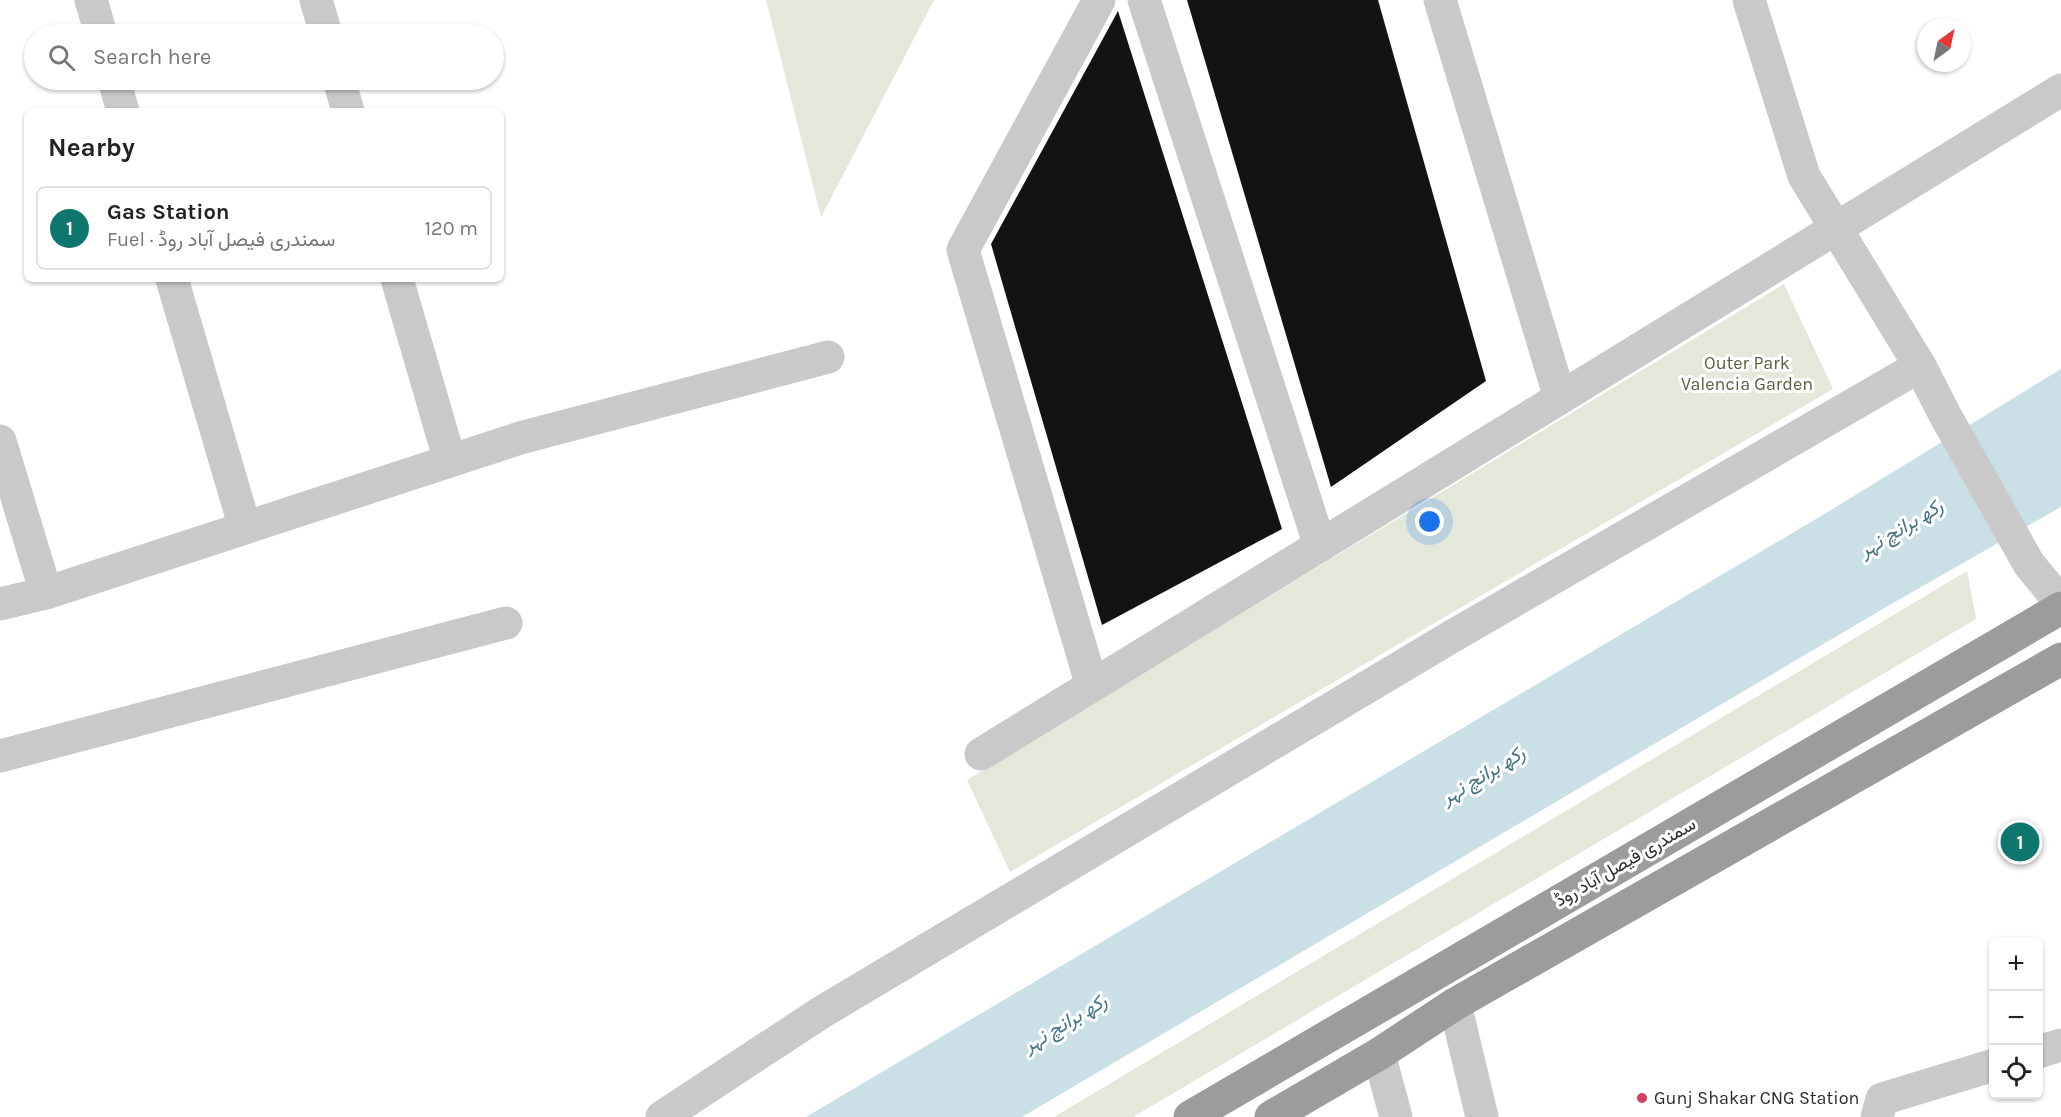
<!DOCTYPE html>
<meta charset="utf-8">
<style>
:root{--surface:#fff;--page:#f6f6f6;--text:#222;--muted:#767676;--line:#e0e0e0;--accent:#0f766e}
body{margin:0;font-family:Karla,Vazirmatn,sans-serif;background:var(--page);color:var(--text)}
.controls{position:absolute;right:18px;bottom:18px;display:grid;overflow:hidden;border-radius:9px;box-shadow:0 2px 4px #0004}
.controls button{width:54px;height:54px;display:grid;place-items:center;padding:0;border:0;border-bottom:2px solid var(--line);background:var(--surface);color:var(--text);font:30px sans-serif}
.compass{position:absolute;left:1917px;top:18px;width:54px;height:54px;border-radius:50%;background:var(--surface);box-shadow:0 2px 4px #0004;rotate:33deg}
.you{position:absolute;left:1430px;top:522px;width:21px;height:21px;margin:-15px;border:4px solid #fff;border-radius:50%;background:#1a73e8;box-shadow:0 0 0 9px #1a73e833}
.badge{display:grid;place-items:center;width:39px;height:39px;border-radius:50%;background:var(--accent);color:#fff;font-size:20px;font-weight:700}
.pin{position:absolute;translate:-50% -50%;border:3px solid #fff;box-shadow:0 2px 6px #0006}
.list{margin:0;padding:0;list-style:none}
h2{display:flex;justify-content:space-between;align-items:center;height:78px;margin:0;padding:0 24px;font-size:26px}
h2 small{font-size:20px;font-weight:400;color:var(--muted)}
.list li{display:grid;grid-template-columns:39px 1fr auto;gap:18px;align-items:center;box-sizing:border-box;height:84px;margin:0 12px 12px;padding:0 12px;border:2px solid var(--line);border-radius:9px}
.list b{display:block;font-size:22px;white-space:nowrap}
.list p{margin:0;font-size:20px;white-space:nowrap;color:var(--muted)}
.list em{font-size:20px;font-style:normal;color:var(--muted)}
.icon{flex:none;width:33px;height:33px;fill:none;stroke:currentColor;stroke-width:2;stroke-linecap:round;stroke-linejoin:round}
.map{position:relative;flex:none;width:2061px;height:1117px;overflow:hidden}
.search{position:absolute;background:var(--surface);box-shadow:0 2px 4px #0004;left:24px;top:24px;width:480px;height:66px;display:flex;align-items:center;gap:15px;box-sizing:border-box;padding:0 21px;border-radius:33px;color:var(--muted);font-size:22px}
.panel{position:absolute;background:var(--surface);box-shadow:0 2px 4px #0004;left:24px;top:108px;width:480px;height:174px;border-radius:9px}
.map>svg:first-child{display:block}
</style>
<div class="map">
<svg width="2061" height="1117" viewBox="0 0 2061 1117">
<rect width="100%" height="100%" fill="#fff"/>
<g fill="#e4e8db">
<polygon points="766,0 934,0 821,217"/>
<polygon points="1784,284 1833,389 1010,872 967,780"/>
<polygon points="1967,571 1976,619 1133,1117 1054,1117"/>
</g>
<polygon fill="#cae0e6" points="2061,369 2061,507 1893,603 1022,1117 806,1117 1831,510"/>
<g fill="#131313">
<polygon points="1187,0 1378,0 1486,381 1331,487"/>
<polygon points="1118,11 1282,529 1102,625 991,244"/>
</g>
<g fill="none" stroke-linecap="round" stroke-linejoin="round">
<g stroke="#c9c9c9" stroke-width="33">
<polyline points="91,0 101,34"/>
<polyline points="316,0 326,34"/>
<polyline points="1144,0 1320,546"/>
<polyline points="1440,0 1560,398"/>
<polyline points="1749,0 1804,176 1920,366 1945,415 2029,564 2061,603"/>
<polyline points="114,80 123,111"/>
<polyline points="339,80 348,111"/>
<polyline points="172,279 245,528"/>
<polyline points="397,279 450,461"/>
<polyline points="0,441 46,593 0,604"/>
<polyline points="46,593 520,438 828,357"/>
<polyline points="1092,686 963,250 1099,0"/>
<polyline points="981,754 2061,90"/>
<polyline points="0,756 506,623"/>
<polyline points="1455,1004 1482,1117"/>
<polyline points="2038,1052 2061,1045"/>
<polyline points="1379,1054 1396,1117"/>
<polyline points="662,1117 822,1012 1451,637 1920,366"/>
<polyline points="1877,1117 1882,1099 1994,1065"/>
</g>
<g stroke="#9c9c9c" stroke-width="33">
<polyline points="1190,1117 2061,608"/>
<polyline points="1271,1117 1379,1054 1455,1004 2061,659"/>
</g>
</g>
<circle fill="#cf4263" stroke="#fff" stroke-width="2" cx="1642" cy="1098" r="6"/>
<g text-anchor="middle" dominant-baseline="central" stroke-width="6" stroke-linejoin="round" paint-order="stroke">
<g font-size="18" fill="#55623f" stroke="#fff">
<text x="1747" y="363">Outer Park<tspan x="1747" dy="21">Valencia Garden</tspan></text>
</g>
<g font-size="18" fill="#2c2c2c" stroke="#fff">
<text transform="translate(1625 862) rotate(-30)">سمندری فیصل آباد روڈ</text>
</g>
<g font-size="18" fill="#2c2c2c" stroke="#fff" text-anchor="start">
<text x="1654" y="1098">Gunj Shakar CNG Station</text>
</g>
<g font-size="20" font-style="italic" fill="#457584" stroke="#fff">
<text transform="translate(1901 528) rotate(-31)">رکھ برانچ نہر</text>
<text transform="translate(1483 775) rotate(-31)">رکھ برانچ نہر</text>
<text transform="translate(1065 1023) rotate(-31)">رکھ برانچ نہر</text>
</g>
</g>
</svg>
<div class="controls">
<button>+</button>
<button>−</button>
<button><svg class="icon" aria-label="locate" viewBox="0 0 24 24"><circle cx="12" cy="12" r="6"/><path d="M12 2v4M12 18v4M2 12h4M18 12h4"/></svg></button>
</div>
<svg class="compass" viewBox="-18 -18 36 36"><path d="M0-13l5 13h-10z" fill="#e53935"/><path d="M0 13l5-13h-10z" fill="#767676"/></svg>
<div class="you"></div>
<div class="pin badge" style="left:2020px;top:842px">1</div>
<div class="search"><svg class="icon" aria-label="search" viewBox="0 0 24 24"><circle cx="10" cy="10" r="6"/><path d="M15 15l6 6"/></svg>Search here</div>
<section class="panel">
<h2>Nearby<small></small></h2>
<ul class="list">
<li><span class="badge">1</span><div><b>Gas Station</b><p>Fuel · سمندری فیصل آباد روڈ</p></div><em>120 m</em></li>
</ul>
</section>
</div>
